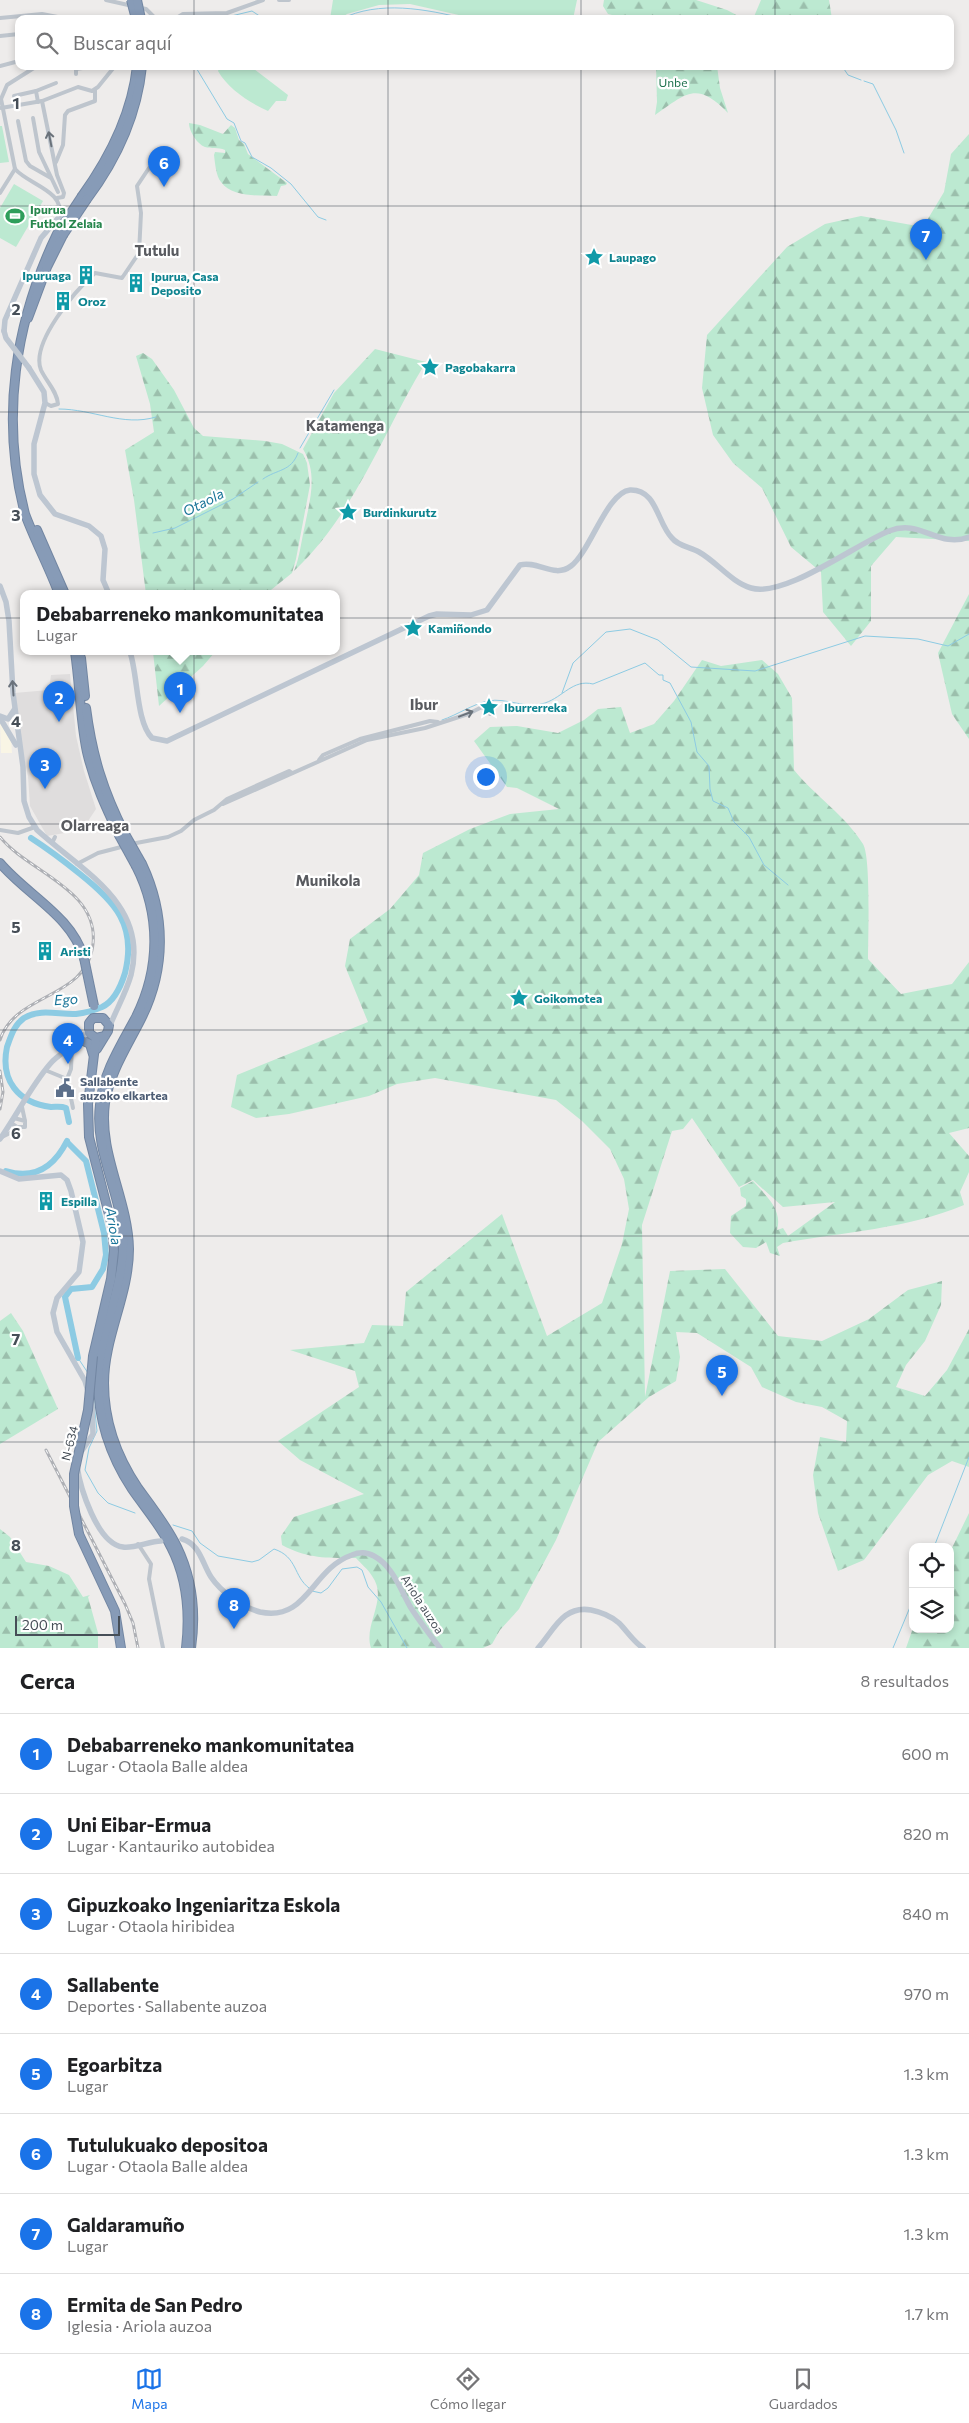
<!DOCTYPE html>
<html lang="es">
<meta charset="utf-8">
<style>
:root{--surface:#fff;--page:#f6f6f6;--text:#202124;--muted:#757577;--line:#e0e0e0;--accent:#1a73e8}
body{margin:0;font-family:Commissioner,sans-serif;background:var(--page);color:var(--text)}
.controls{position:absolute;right:15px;bottom:15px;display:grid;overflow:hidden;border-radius:10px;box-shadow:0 2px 8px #0003}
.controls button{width:45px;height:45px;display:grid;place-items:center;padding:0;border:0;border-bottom:1px solid var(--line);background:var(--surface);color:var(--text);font:25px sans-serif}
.scale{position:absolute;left:15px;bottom:12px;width:105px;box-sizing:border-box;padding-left:5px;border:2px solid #464e57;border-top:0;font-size:14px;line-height:18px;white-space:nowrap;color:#464e57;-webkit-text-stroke:4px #fff;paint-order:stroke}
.you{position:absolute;left:485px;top:776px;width:18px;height:18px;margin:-12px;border:4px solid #fff;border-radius:50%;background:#1a73e8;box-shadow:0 0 0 8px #1a73e833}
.badge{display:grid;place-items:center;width:32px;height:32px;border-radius:50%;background:var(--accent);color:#fff;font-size:16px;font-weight:700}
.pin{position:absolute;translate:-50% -41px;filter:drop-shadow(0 1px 2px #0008)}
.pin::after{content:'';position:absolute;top:26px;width:18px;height:15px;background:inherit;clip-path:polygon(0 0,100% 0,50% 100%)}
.popup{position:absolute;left:20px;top:590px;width:320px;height:65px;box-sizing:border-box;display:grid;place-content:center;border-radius:10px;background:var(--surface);filter:drop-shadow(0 1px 4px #0005);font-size:16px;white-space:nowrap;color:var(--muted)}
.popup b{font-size:19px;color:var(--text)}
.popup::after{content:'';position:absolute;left:50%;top:100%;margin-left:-10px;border:10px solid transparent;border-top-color:var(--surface)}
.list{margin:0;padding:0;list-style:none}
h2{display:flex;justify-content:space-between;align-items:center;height:65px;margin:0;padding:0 20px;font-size:21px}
h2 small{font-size:16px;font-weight:400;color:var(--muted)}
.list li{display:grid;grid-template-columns:32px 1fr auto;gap:15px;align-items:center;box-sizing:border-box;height:80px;padding:0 20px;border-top:1px solid var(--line)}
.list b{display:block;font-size:19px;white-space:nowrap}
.list p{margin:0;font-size:16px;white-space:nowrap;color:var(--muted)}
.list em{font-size:16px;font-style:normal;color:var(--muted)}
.icon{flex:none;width:28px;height:28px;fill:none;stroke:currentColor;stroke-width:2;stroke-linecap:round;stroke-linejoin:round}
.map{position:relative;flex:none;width:969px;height:1648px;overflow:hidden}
.search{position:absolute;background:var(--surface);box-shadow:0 2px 8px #0003;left:15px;right:15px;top:15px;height:55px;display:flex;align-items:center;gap:12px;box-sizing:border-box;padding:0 18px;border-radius:10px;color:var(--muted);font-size:19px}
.sheet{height:705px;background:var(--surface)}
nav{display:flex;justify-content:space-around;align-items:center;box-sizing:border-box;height:70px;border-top:1px solid var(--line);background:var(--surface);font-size:14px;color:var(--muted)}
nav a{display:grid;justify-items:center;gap:2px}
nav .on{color:var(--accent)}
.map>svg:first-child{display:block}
</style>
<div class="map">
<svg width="969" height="1648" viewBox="0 0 969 1648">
<defs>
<pattern id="forest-firs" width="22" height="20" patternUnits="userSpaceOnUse" patternTransform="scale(1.25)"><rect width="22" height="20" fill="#bce9d1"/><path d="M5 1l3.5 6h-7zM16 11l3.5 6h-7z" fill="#9bbfac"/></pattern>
</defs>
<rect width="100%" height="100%" fill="#eeeceb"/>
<polygon fill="#f9f5e5" points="0,721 11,737 12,753 1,753"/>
<polygon fill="#dfdddd" points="70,674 76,736 84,771 96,809 82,830 47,836 30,806 28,776 17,725 14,693 49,690 51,675"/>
<g fill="#bce9d1">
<polygon points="333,0 577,0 573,19 472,18 410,4 379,5 347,14 340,19 330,19"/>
<path d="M220 66H250L288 95 286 101H276L268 111C250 103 228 89 218 71Z"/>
<polygon points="0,126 2,126 9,162 0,163"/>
<polygon points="14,184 43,201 16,247 0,238 0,208"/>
</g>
<g fill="url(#forest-firs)">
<polygon points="604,0 696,0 727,10 744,19 628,19 608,14 603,6"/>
<polygon points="761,0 829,0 832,19 753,19"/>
<path d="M656 66H717L720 88 728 113C696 80 686 94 655 115L657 102Z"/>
<path d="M189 123 200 125 223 134 231 125 235 128 239 140 244 144 248 154 287 183 286 185 281 186 277 196C260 195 232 198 221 182 216 176 215 163 214 155L215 152 225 153V150C218 147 211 149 205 147 197 144 189 131 189 123Z"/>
<polygon points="969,134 969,541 896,537 871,566 871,621 851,646 823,612 821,572 791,547 762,488 733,463 713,435 702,388 707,335 787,247 825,224 861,216 923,227 944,192 951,154"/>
<path d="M375 349 426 362C383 432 355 514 294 571 300 556 301 542 305 525 310 499 318 474 303 449L334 393Z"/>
<polygon points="143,353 152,359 174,390 194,428 203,436 265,441 282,444 303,454 307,463 310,485 296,559 292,573 266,594 146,594 134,500 125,450 154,432 150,404 136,356"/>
<polygon points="969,594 969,739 952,714 938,653"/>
<polygon points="153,652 215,652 203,666 159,706"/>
<path d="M702 660 721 666 762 660 778 674 792 698 794 770C815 796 845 815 863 844 871 857 868 939 868 959L901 994 952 984 969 962V1128L949 1133 969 1156V1172L960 1192 964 1205C907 1229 843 1232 783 1243L777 1247 780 1256 770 1253 766 1242 756 1248 743 1247 730 1233 731 1216 746 1206V1199L741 1196 740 1188 753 1181C765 1195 783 1209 777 1230L783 1228 788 1236 835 1202 783 1207 753 1180 739 1187 692 1118 683 1129 672 1131 642 1225 645 1397 670 1271 725 1269 778 1336 822 1341 869 1319 908 1290 942 1281 941 1305 925 1341 906 1365 896 1387 925 1396 947 1370 969 1329V1467L952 1461 928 1475 864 1560 838 1571 818 1513 813 1475 820 1437 846 1442 847 1421 822 1407 796 1402 762 1387 751 1367 697 1333 676 1332 680 1357 676 1381 649 1397 598 1442 556 1540 519 1609 500 1630 492 1644 483 1648H371C363 1624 389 1599 372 1576 368 1569 361 1564 356 1558 328 1558 308 1559 282 1545L281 1536 294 1517 364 1494 300 1460 278 1441 359 1387 355 1371 290 1350 364 1343 372 1325 403 1326 406 1292 502 1214 547 1336 602 1303 622 1244 629 1209 624 1179 610 1149 582 1121 556 1100 435 1078 397 1084 369 1096 289 1114 256 1118 231 1107 237 1075 368 1022 345 966 350 939 390 909 419 875 423 853 470 829 510 814 559 809 517 788 507 787 474 741 490 727 517 726 558 733 584 720 598 709 621 707 630 733 654 724 674 701Z"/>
<polygon points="11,1313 23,1331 58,1409 0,1444 0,1321"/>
<polygon points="969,1513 969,1648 906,1648 913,1628 950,1629 950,1552"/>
<polygon points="0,1529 10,1537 26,1562 49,1566 69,1575 83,1597 90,1595 88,1597 98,1633 98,1648 0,1648"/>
</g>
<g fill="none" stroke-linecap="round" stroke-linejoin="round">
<g stroke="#8dcbe3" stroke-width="1">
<polyline points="205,16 223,18 252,11 264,19"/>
<polyline points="600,16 608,19"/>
<path d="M341 19C379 0 426 9 466 19"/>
<polyline points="574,19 577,16 597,16"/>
<polyline points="195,66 227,119 234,123 241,141 245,143 252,157 271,168 291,184 318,217 326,220"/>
<polyline points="842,66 848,75 861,80"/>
<polyline points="864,81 873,84 896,130 904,153"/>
<path d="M59 409C93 409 123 427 156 417"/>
<polyline points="300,448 334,390"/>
<path d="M263 479C277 469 291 472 298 453"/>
<polyline points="153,533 175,528 233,499 258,482"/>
<polyline points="562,693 573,663 606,632 630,629 658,640 691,667 755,671 865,636 918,639 948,646 969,634"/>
<path d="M442 720C457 715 473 704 488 701 506 697 527 710 545 703 563 697 573 679 593 684L645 663 659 675H663V680L670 683 691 722 697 752 709 766 710 789 713 801 728 808 734 822 749 837 764 865 788 885"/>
<polyline points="78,1358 88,1373"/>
<polyline points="93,1393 97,1431 89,1448 85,1470 98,1493 108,1503 135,1513"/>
<path d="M173 1525 192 1531 200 1543 218 1556 252 1562 259 1560 274 1549C298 1557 293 1576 309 1588"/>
<polyline points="934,1547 969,1457"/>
<polyline points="312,1591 321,1593 328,1588 342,1569 357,1567 362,1570 368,1587 381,1602 407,1648"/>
<polyline points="893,1648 913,1600"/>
</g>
<g stroke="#8dcbe3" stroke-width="6">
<path d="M31 838C48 849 64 861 80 874 115 902 137 925 125 973 121 986 115 1001 102 1007 95 1010 85 1013 76 1014 59 1015 41 1008 24 1018 14 1025 11 1036 7 1047 0 1080 18 1103 51 1107 57 1107 61 1106 66 1108L69 1122"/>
<polyline points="67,1142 86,1161 104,1233 106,1255 103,1269 92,1287 71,1289 65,1297 78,1358"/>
<path d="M6 1171C35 1180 54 1167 67 1141"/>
</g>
<g stroke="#7286a2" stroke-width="10">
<g id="highway">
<path d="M82 196C110 157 132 114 137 66"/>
<path d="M87 199C117 159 137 116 142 66"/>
<path d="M57 234C15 321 0 418 25 514 35 541 49 567 59 594"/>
<polyline points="28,318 47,267 63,235"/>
<polyline points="37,530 65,594"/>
<path d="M75 652C80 685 80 719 87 752 94 782 106 808 119 835"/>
<polyline points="81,658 85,696"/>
<path d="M86 708C92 755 103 791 125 834"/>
<path d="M0 863C28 896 71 915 84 958"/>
<path d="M142 864C166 915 166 969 141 1019 127 1047 110 1072 105 1103 98 1153 128 1199 129 1249 129 1295 104 1337 104 1383 104 1421 117 1457 138 1488 152 1507 167 1526 177 1547 192 1578 196 1614 191 1648"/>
<path d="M136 866C161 915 160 969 136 1017 121 1045 103 1072 100 1105 94 1151 121 1192 123 1238 125 1287 99 1331 98 1380 98 1419 111 1457 132 1489 145 1508 161 1526 171 1547 187 1578 190 1614 186 1648"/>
<polyline points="81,1040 90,1044 93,1054"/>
<polyline points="97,1049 108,1031 109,1025 103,1018 93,1018 89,1023 89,1033 96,1038 105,1036"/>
<polyline points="93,1356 111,1279 114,1251 112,1226 89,1137 88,1104 96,1038"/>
<polyline points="79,1534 115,1611 121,1648"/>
</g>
</g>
<g stroke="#bec5cd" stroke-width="4">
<polyline points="106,0 146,9 156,19"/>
<polyline points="279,0 289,0"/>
<polyline points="0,18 42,14 68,19"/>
<polyline points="175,19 183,14 227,13 263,0"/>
<polyline points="0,36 19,34"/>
<polyline points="0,66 19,61"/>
<polyline points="76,74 76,69 95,66"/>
<polyline points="36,91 56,83"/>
<polyline points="14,96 36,91 38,102"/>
<polyline points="42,101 57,175 64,193 63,197 57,198"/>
<polyline points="1,108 42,101 78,87 92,91 98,87 115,66"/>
<polyline points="33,118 39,152 58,192"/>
<polyline points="18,121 26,161 30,166 51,178"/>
<polyline points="56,162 63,145 65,115 68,111 95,101 95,90"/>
<polyline points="15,169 1,99 7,85 37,66"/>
<path d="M15 169C29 185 66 191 59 217L61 218"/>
<polyline points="0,193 15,169"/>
<path d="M45 403 51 406 58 404C57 391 46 381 41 370 30 343 76 290 95 273L122 278 139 253 141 213 137 186 149 168"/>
<polyline points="319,760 323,755 360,739 430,721 438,722"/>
<polyline points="223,804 367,740 425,728 468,714 482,707 490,714"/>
<polyline points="0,830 18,833 35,827"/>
<polyline points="52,843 55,837"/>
<polyline points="131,844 168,837 181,831 194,820 214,810 227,799 289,771 292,773"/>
<polyline points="77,864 98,853 125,846"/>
<polyline points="72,1046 71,1069 67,1079 73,1108"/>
<polyline points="45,1070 67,1079"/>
<polyline points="22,1107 25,1121"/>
<polyline points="11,1123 17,1127 25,1127 25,1121 14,1118"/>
<polyline points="2,1137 20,1128"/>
<polyline points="138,1544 151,1564 149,1579 163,1648"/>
</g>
<g stroke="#bdc6d1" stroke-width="5.5">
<polyline points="4,331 5,320 41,238 59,217"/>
<polyline points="29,368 44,392 45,403 34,444 34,474 40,495 55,514 89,526 101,536 105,549 103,580 109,594"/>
<path d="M0 586 6 602 9 621 13 693 23 767 24 801 29 817 37 830C82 871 149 904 131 975 126 993 116 1010 109 1028"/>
<path d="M130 652C138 675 136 722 152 738L167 741 429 616 437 614 471 615 487 610 520 565C538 560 554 579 571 566 590 552 607 492 630 490 657 489 657 523 672 538 678 546 690 547 699 552 717 562 731 582 751 588 785 598 856 544 889 531 921 518 938 549 969 537"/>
<polyline points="0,716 8,719 14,710"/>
<polyline points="0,718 16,745"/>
<path d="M0 1139C17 1115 31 1086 50 1064 61 1051 80 1045 88 1030"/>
<polyline points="0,1171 19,1179 61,1175 67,1180 71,1191 83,1242 79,1272 57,1298 53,1313 57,1332 85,1381 92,1405 93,1434 79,1455"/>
<path d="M77 1466C80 1487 97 1544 123 1547 133 1549 150 1541 161 1541"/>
<path d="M182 1539C200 1544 202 1563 211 1577 221 1592 242 1607 260 1612 308 1622 311 1569 352 1555 359 1552 367 1552 374 1556 393 1566 401 1591 411 1608 420 1622 430 1635 440 1648"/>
<path d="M538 1648C554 1630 563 1605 591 1610 601 1612 611 1616 619 1623 627 1631 633 1641 643 1648"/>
</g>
<use href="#highway" stroke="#879bb7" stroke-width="8"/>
<g stroke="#aeb0b5" stroke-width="3">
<g id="rail">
<path d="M0 837C28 872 99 889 93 944 87 1000 15 992 0 1040"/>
<polyline points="0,1071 3,1092 0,1109"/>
<polyline points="46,1450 125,1604 133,1623 138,1648"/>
</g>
</g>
<use href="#rail" stroke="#fff" stroke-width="1" stroke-dasharray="4" stroke-linecap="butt"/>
<g stroke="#7286a2" stroke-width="10" stroke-linecap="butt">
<g id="highway-bridge">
<polyline points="131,0 136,19"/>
<polyline points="137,0 141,19"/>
<polyline points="57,234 82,196"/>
<polyline points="63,235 87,199"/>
<polyline points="125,834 142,864"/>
<polyline points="119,835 136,866"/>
<polyline points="84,958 94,1006"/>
<polyline points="79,1534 74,1506 74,1474 88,1410 93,1356"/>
</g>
</g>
<polyline stroke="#bdc6d1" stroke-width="5.5" points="4,331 6,338 29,368"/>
<use href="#highway-bridge" stroke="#879bb7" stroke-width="8"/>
</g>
<defs><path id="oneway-shaft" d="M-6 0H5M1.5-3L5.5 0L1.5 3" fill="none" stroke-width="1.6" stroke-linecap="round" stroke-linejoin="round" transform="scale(1.25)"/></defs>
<g stroke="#6a727a">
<use href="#oneway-shaft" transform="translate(50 139) rotate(-101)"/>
<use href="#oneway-shaft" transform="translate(466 714) rotate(-21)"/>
</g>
<use stroke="#6a727c" href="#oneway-shaft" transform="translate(13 688) rotate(-94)"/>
<path fill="none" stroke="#464e57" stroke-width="1" stroke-opacity="0.55" d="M194 0V19M388 0V19M581 0V19M775 0V19M194 66V1648M388 66V1648M581 66V1648M775 66V1648M0 206H969M0 412H969M0 618H969M0 824H969M0 1030H969M0 1236H969M0 1442H969"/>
<defs>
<g id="stadium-bare" transform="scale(1.5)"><path d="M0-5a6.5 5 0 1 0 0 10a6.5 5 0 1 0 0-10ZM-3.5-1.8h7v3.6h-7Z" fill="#2e9e5b" stroke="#fff" stroke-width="2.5" paint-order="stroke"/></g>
<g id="sight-bare" transform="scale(1.5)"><path d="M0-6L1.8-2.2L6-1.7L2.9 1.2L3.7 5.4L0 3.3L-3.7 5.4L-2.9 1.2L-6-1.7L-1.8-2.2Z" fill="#0f9aa8" stroke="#fff" stroke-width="2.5" paint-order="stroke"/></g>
<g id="building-bare" transform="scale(1.5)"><path d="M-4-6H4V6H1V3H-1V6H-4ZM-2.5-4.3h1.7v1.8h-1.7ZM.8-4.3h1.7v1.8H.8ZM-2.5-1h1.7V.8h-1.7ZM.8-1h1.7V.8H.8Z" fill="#0f9aa8" stroke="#fff" stroke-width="2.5" paint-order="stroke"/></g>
<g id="civic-bare" transform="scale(1.5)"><path d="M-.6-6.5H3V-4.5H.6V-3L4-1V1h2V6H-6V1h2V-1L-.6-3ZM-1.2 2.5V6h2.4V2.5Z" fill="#5c6f8a" stroke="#fff" stroke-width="2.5" paint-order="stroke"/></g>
</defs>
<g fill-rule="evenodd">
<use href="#stadium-bare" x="15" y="216"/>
<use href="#sight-bare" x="594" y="257"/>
<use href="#building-bare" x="86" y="275"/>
<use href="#building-bare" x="136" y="283"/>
<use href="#building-bare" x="63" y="301"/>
<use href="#sight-bare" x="430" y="367"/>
<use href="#sight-bare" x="348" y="512"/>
<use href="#sight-bare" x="413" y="628"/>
<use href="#sight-bare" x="489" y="707"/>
<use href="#building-bare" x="45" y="951"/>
<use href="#sight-bare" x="519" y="998"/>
<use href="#civic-bare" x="65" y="1088"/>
<use href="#building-bare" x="46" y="1201"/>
</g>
<g text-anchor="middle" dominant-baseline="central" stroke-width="4.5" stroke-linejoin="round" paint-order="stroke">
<g font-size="12" fill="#1e714d" stroke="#fff">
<text x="673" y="82">Unbe</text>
</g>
<g font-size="12" font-weight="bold" fill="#27864d" stroke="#fff" text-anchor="start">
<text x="30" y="209">Ipurua<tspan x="30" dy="14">Futbol Zelaia</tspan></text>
</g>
<g font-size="12" font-weight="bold" fill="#0d838f" stroke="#fff" text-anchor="start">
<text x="609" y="257">Laupago</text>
<text x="71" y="275" text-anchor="end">Ipuruaga</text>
<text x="151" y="276">Ipurua, Casa<tspan x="151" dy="14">Deposito</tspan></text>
<text x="78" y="301">Oroz</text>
<text x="445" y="367">Pagobakarra</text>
<text x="363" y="512">Burdinkurutz</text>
<text x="428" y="628">Kamiñondo</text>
<text x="504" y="707">Iburrerreka</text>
<text x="60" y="951">Aristi</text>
<text x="534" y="998">Goikomotea</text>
<text x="61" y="1201">Espilla</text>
</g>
<g font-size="12" font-weight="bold" fill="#4e5e75" stroke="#fff" text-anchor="start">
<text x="80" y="1081">Sallabente<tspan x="80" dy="14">auzoko elkartea</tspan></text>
</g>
<g font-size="12" fill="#464e57" stroke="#fff">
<text transform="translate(69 1443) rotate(-76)">N-634</text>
<text transform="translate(423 1604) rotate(57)">Ariola auzoa</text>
</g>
<g font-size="14" font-style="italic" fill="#187498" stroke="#fff">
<text transform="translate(203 502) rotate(-27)">Otaola</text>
<text transform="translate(66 999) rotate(-4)">Ego</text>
<text transform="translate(114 1226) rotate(80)">Ariola</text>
</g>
<g font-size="15" font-weight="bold" fill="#595b60" stroke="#fff">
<text x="157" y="250">Tutulu</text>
<text x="345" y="425">Katamenga</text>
<text x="424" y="704">Ibur</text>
<text x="95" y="825">Olarreaga</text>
<text x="328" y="880">Munikola</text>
</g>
</g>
<g font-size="16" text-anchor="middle" font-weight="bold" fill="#464e57" stroke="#fff" stroke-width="4.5" stroke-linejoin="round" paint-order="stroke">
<text x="16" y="109">1</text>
<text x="16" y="315">2</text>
<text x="16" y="521">3</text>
<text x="16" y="727">4</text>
<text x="16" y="933">5</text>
<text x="16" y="1139">6</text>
<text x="16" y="1345">7</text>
<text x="16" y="1551">8</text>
</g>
</svg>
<div class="controls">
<button><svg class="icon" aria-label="locate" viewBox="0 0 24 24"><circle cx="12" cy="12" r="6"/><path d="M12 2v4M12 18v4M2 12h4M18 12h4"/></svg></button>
<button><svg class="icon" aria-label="layers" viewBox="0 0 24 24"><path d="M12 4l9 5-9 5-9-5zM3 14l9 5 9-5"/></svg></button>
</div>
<div class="scale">200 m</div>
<div class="you"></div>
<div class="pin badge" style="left:180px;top:713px">1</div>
<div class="popup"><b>Debabarreneko mankomunitatea</b>Lugar</div>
<div class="pin badge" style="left:59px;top:722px">2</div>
<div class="pin badge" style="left:45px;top:789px">3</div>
<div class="pin badge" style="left:68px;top:1064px">4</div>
<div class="pin badge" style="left:722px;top:1396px">5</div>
<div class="pin badge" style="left:164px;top:187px">6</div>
<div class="pin badge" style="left:926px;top:260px">7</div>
<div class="pin badge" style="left:234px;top:1629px">8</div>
<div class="search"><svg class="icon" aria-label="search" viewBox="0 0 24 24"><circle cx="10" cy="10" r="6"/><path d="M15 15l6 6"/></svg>Buscar aquí</div>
</div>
<section class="sheet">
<h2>Cerca<small>8 resultados</small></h2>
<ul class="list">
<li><span class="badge">1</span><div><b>Debabarreneko mankomunitatea</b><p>Lugar · Otaola Balle aldea</p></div><em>600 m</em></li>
<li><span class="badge">2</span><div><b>Uni Eibar-Ermua</b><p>Lugar · Kantauriko autobidea</p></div><em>820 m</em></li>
<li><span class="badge">3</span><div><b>Gipuzkoako Ingeniaritza Eskola</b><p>Lugar · Otaola hiribidea</p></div><em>840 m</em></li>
<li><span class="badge">4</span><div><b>Sallabente</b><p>Deportes · Sallabente auzoa</p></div><em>970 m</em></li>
<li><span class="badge">5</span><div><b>Egoarbitza</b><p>Lugar</p></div><em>1.3 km</em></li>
<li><span class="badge">6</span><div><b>Tutulukuako depositoa</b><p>Lugar · Otaola Balle aldea</p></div><em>1.3 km</em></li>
<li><span class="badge">7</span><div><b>Galdaramuño</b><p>Lugar</p></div><em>1.3 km</em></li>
<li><span class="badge">8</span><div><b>Ermita de San Pedro</b><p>Iglesia · Ariola auzoa</p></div><em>1.7 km</em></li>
</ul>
</section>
<nav>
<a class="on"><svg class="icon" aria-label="map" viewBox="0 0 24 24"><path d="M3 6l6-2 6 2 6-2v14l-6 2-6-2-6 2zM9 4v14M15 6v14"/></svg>Mapa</a>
<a><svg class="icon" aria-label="directions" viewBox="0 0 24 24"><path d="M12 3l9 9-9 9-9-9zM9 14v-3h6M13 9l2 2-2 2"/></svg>Cómo llegar</a>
<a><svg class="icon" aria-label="saved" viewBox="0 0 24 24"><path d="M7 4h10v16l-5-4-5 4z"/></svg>Guardados</a>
</nav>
